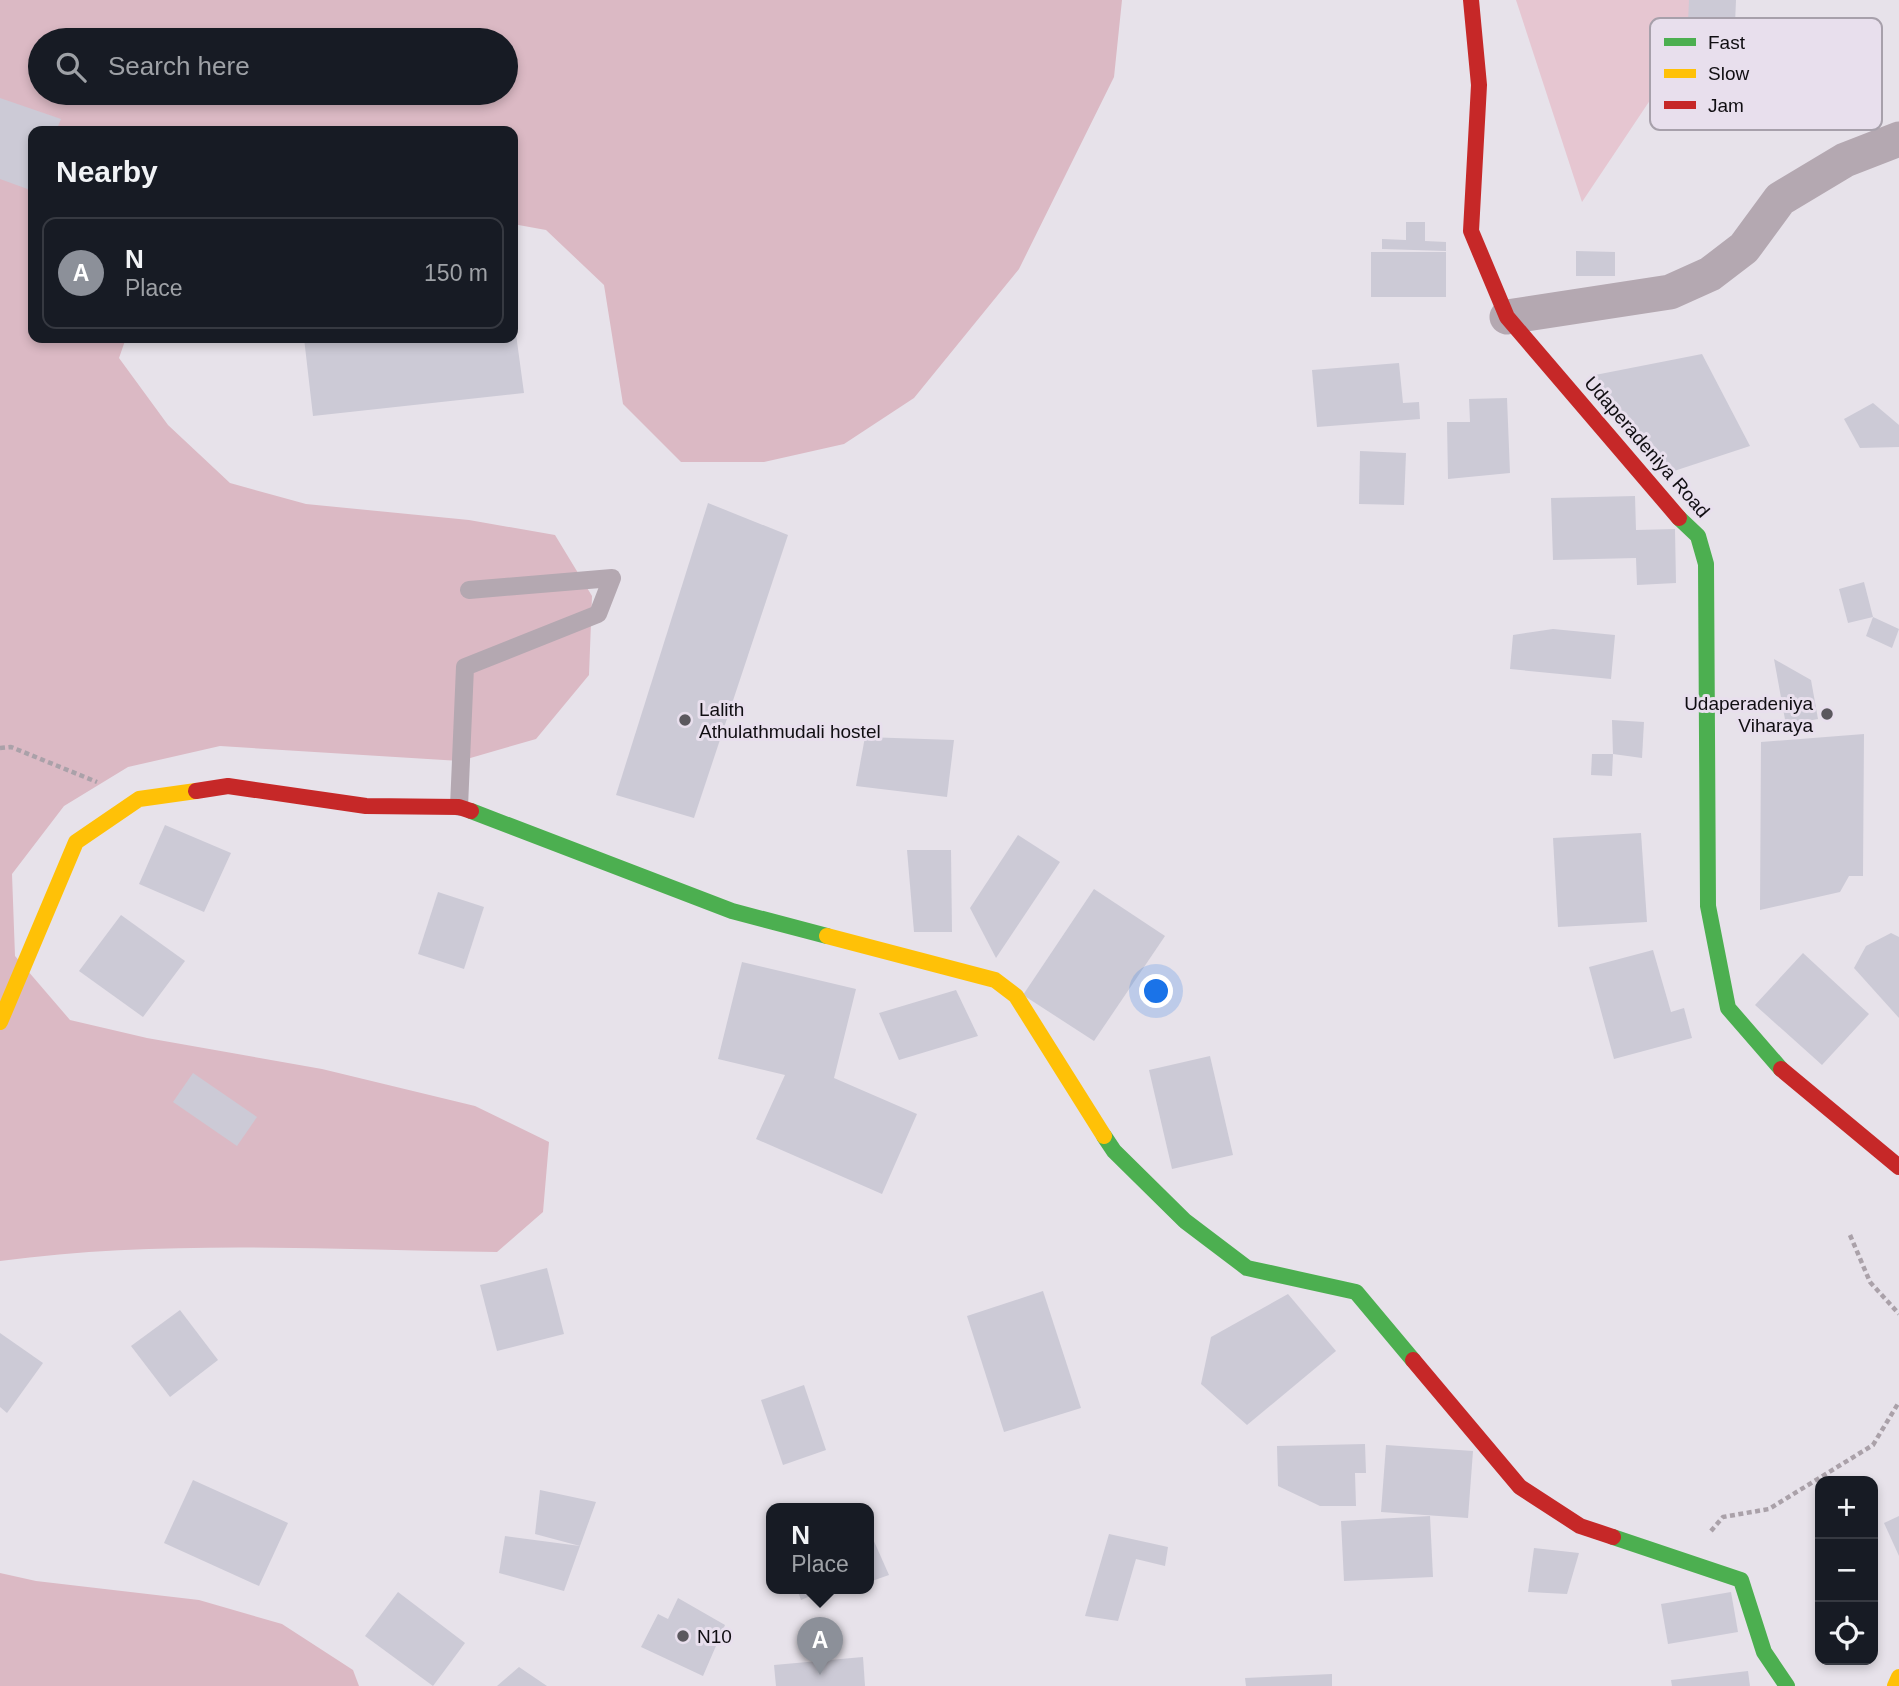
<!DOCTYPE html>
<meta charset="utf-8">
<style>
:root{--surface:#171b24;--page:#242831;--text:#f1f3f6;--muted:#9ea1a6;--line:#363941;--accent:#8c9099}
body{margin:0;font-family:Arial,sans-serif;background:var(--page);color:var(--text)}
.controls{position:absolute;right:21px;bottom:21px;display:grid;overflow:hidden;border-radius:14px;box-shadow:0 4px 10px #0003}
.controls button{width:63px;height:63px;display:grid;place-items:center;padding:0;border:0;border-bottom:2px solid var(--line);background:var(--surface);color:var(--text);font:35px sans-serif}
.you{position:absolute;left:1157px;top:992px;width:24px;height:24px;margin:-18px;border:5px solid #fff;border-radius:50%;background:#1a73e8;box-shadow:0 0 0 10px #1a73e833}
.badge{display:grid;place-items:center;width:46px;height:46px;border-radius:50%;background:var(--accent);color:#fff;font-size:23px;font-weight:700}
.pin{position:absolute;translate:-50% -58px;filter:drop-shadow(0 2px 4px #0008)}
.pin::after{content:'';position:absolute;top:37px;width:24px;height:21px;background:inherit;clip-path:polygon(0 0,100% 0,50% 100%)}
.popup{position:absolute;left:766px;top:1503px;width:108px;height:91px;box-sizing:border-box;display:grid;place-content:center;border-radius:14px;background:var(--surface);filter:drop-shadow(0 2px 5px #0005);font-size:23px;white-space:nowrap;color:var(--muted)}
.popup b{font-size:26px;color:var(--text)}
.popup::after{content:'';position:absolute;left:50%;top:100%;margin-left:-14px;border:14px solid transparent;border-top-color:var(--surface)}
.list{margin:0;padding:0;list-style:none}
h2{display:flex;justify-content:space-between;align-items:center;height:91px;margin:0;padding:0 28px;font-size:30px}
h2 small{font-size:23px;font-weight:400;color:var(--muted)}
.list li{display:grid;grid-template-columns:46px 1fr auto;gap:21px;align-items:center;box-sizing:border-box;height:112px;margin:0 14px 14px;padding:0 14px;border:2px solid var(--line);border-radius:14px}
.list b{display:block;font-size:26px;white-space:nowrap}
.list p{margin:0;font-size:23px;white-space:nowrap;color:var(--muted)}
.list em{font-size:23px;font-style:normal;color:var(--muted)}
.icon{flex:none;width:38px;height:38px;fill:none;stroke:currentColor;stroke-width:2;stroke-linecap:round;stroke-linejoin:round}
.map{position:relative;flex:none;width:1899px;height:1686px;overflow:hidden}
.search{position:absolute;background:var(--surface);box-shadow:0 4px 10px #0003;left:28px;top:28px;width:490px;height:77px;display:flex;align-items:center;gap:18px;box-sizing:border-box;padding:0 24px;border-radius:38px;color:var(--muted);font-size:26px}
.panel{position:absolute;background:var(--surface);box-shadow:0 4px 10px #0003;left:28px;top:126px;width:490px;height:217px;border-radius:14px}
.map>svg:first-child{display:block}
</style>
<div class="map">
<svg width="1899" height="1686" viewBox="0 0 1899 1686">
<rect width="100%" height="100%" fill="#e7e2ea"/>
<polygon fill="#e6c6d1" points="1516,0 1717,0 1582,202"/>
<g fill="#dbb9c4" fill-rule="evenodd">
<path d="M0 0H1122L1114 77 1019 269 914 398 844 444 764 462H681L623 404 604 285 546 230 513 224V131H33V338H126L119 358 168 425 230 483 306 504 469 520 555 535 592 596 589 675 536 739 460 761 220 746 128 767 64 806 12 874 15 956 70 1020 147 1038 322 1069 475 1106 549 1142 543 1212 497 1252C332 1250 164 1239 0 1261ZM40 40H506V93H40Z"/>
<polygon points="0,1573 36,1581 199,1600 282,1624 353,1670 359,1686 0,1686"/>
</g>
<g fill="#cccad6">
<polygon points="1689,0 1736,0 1734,48 1687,46"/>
<polygon points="0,98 61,119 56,131 33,131 33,191 0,179"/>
<polygon points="1406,222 1425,222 1425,241 1446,242 1446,251 1382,249 1382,239 1406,240"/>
<polygon points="1576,251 1615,252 1615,276 1576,276"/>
<rect x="1371" y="252" width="75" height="45"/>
<polygon points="513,312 524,393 313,416 304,338 513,338"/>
<polygon points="1702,354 1750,446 1665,474 1595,375"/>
<polygon points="1399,363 1403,403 1419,402 1420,419 1317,427 1312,370"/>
<polygon points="1507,398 1510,473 1448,479 1447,422 1470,422 1469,399"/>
<polygon points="1873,403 1899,425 1899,447 1860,448 1844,419"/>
<polygon points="1360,451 1406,453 1404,505 1359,504"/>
<polygon points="1635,496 1636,530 1675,529 1676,583 1637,585 1636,558 1553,560 1551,498"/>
<polygon points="708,503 788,535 694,818 616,795"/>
<polygon points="1864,582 1873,617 1848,623 1839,589"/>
<polygon points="1873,617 1899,629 1892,648 1866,636"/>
<polygon points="1553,629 1615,635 1611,679 1510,669 1513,635"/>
<polygon points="1774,659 1811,680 1818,719 1786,725"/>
<polygon points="1612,720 1644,722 1642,758 1613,754"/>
<polygon points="1864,734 1863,876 1849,876 1840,892 1760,910 1761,742"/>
<polygon points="865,737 954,740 947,797 856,786"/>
<polygon points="1592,754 1613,754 1612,776 1591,775"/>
<polygon points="165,825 231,853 204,912 139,884"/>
<polygon points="1641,833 1647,922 1558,927 1553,838"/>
<polygon points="1018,835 1060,862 996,958 970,908"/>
<polygon points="907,850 951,850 952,932 914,932"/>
<polygon points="1094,889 1165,936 1094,1041 1023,995"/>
<polygon points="438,892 484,907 464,969 418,954"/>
<polygon points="121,915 185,961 143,1017 79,971"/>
<polygon points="1891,933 1899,937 1899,1018 1854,968 1866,946"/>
<polygon points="1653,950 1671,1012 1684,1008 1692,1038 1614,1059 1589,967"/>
<polygon points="1803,953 1869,1014 1822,1065 1755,1005"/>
<polygon points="742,962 856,989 834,1078 917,1114 882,1194 756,1139 785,1075 718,1059"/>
<polygon points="956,990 978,1036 899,1060 879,1013"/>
<polygon points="1210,1056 1233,1155 1172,1169 1149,1070"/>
<polygon points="193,1073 257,1117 237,1146 173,1102"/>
<polygon points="547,1268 564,1334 497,1351 480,1285"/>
<polygon points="1043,1291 1081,1408 1004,1432 967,1316"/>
<polygon points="1288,1294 1336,1351 1247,1425 1201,1384 1211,1337"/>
<polygon points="180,1310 218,1360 170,1397 131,1346"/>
<polygon points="0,1333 43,1363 7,1413 0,1407"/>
<polygon points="804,1385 826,1450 783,1465 761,1400"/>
<polygon points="1365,1444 1366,1473 1355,1473 1356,1506 1320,1506 1278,1486 1277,1446"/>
<polygon points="1386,1445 1473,1451 1468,1518 1381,1512"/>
<polygon points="193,1480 288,1523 259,1586 164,1543"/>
<polygon points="540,1490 596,1502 580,1546 535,1534"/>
<polygon points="1430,1516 1433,1577 1344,1581 1341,1521"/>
<polygon points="1899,1516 1899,1556 1884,1523"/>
<polygon points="869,1530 889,1575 869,1582"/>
<polygon points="1109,1534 1168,1547 1165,1566 1136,1559 1118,1621 1085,1616"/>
<polygon points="505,1536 580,1546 564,1591 499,1573"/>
<polygon points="1534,1548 1579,1553 1567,1594 1528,1592"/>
<polygon points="797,1589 827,1589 801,1600"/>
<polygon points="398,1592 465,1643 433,1686 365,1636"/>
<polygon points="1731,1592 1738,1632 1668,1644 1661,1604"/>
<polygon points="678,1598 725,1625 703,1676 641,1647 658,1614 668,1619"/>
<polygon points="863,1657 865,1686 776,1686 774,1665"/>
<polygon points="519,1667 547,1686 497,1686"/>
<polygon points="1748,1671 1750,1686 1672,1686 1671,1680"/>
<polygon points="1332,1674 1332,1686 1246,1686 1245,1678"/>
</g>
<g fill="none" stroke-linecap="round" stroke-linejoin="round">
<g stroke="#aaa1a9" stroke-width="4.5" stroke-dasharray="5 3.5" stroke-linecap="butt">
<polyline points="0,748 11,747 97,782"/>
<polyline points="1850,1235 1870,1282 1899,1314"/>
<polyline points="1711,1531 1723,1517 1769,1509 1873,1445 1899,1402"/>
</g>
<polyline stroke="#b4a8b1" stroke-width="18" points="459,807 465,667 598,614 612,578 469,590"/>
<polyline stroke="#b4a8b1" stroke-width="35" points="1507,317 1670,292 1710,274 1744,248 1780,199 1845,160 1899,139"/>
<g stroke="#4caf50" stroke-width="16">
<polyline points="1679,518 1698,536 1706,564 1708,906 1728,1008 1781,1069"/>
<polyline points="471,811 732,911 827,936"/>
<polyline points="1104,1136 1114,1151 1185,1221 1247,1268 1356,1292 1413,1360"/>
<polyline points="1613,1537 1741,1580 1764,1652 1787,1686"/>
</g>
<g stroke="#ffc107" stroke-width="16">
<polyline points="827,936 995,980 1016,996 1104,1136"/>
<polyline points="0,1022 76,842 139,799 196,791"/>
<polyline points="1895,1686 1899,1677"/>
</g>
<g stroke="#c62828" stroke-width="16">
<polyline points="1471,0 1479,85 1471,231 1507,317 1679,518"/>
<polyline points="196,791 228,786 366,806 459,807 471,811"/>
<polyline points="1781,1069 1899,1167"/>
<polyline points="1413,1360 1520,1487 1580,1526 1613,1537"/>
</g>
</g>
<g fill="#5b585e" stroke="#e8dfed" stroke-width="2.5">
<circle cx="1827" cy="714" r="7"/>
<circle cx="685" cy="720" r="7"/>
<circle cx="683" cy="1636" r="7"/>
</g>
<g text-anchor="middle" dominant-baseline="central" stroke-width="6" stroke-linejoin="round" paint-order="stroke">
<g font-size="19" fill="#100e12" stroke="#e8dfed">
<text transform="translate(1647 447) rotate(49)">Udaperadeniya Road</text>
</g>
<g font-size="19" fill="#100e12" stroke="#e8dfed" text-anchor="start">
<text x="1813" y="703" text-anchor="end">Udaperadeniya<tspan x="1813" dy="22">Viharaya</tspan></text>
<text x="699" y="709">Lalith<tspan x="699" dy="22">Athulathmudali hostel</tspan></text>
<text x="697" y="1636">N10</text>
</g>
</g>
<rect x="1650" y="18" width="232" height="112" rx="10" fill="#e8dfed" stroke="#a7a0ab" stroke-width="2"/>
<rect x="1664" y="38" width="32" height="8" fill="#4caf50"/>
<rect x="1664" y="69" width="32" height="9" fill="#ffc107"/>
<rect x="1664" y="101" width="32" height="8" fill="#c62828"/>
<g font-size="19" fill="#100e12">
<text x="1708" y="49">Fast</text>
<text x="1708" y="80">Slow</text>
<text x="1708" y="112">Jam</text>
</g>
</svg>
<div class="controls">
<button>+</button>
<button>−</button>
<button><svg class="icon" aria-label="locate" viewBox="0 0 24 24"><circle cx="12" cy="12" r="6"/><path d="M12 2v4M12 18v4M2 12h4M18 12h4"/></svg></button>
</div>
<div class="you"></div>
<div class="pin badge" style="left:820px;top:1675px">A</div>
<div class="popup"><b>N</b>Place</div>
<div class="search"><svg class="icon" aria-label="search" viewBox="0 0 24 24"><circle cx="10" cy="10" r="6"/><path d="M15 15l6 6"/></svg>Search here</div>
<section class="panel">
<h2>Nearby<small></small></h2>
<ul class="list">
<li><span class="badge">A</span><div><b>N</b><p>Place</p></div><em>150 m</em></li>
</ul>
</section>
</div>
